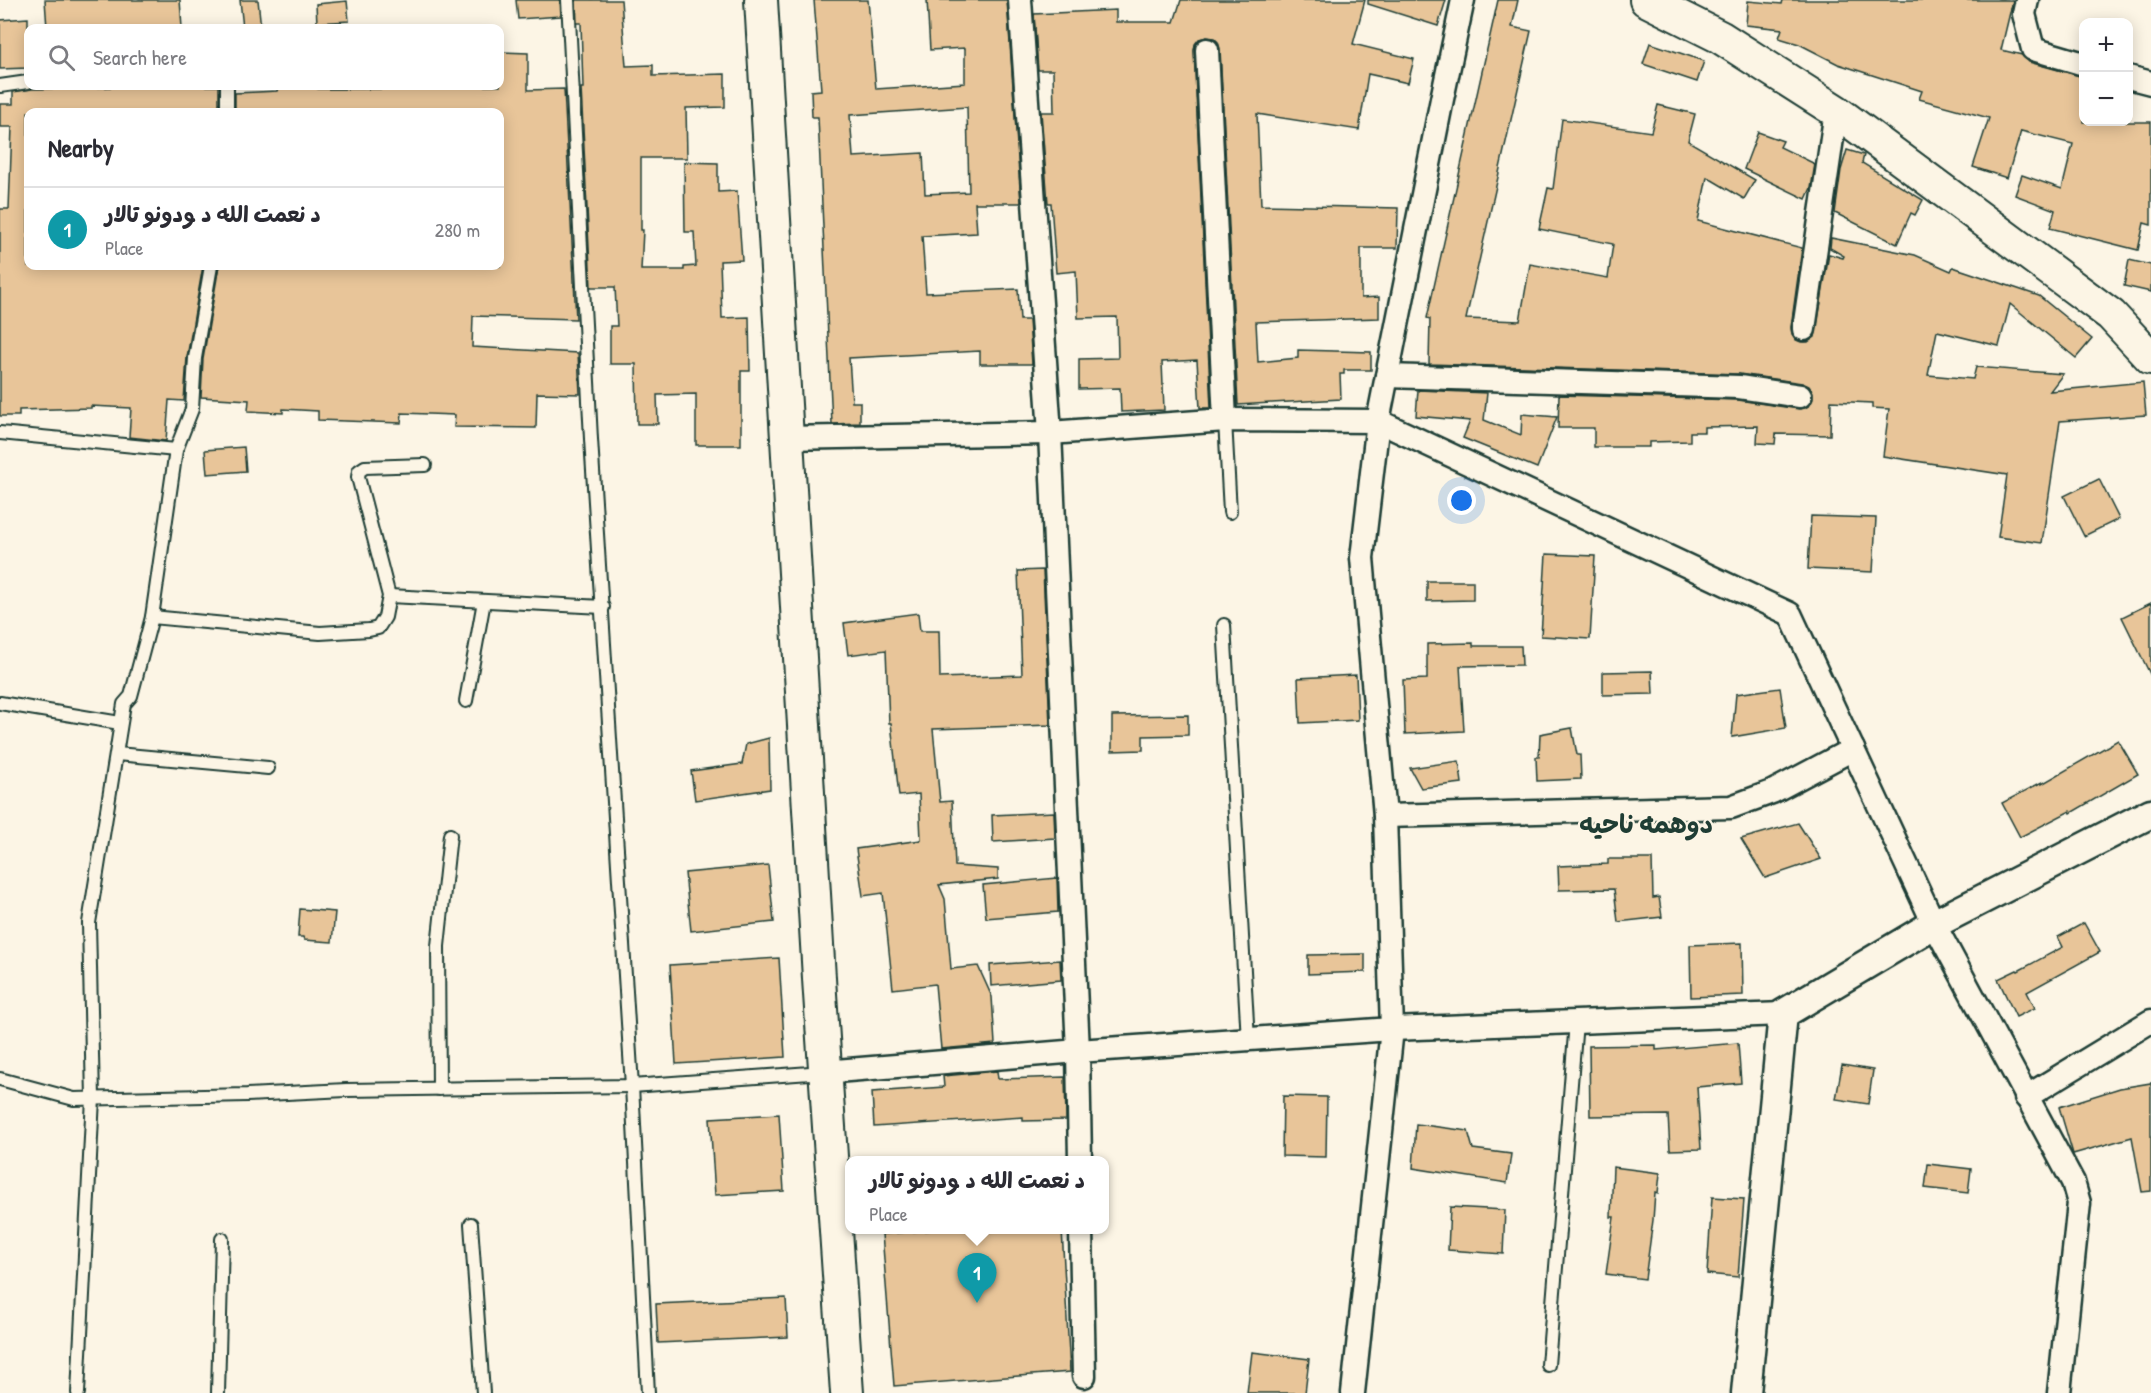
<!DOCTYPE html>
<meta charset="utf-8">
<style>
:root{--surface:#fff;--page:#f7f7f7;--text:#2b2b33;--muted:#7c7c81;--line:#e1e1e2;--accent:#7c3aed}
body{margin:0;font-family:"Patrick Hand","Playpen Sans Arabic",sans-serif;background:var(--page);color:var(--text)}
.controls{position:absolute;right:18px;top:18px;display:grid;overflow:hidden;border-radius:12px;box-shadow:0 3px 15px #0003}
.controls button{width:54px;height:54px;display:grid;place-items:center;padding:0;border:0;border-bottom:2px solid var(--line);background:var(--surface);color:var(--text);font:30px sans-serif}
.you{position:absolute;left:1462px;top:501px;width:21px;height:21px;margin:-15px;border:4px solid #fff;border-radius:50%;background:#1a73e8;box-shadow:0 0 0 9px #1a73e833}
.badge{display:grid;place-items:center;width:39px;height:39px;border-radius:50%;background:var(--accent);color:#fff;font-size:20px;font-weight:700}
.pin{position:absolute;translate:-50% -50px;filter:drop-shadow(0 2px 3px #0008)}
.pin::after{content:'';position:absolute;top:32px;width:21px;height:18px;background:inherit;clip-path:polygon(0 0,100% 0,50% 100%)}
.popup{position:absolute;left:845px;top:1156px;width:264px;height:78px;box-sizing:border-box;display:grid;place-content:center;border-radius:12px;background:var(--surface);filter:drop-shadow(0 2px 4px #0005);font-size:20px;white-space:nowrap;color:var(--muted)}
.popup b{font-size:22px;color:var(--text)}
.popup::after{content:'';position:absolute;left:50%;top:100%;margin-left:-12px;border:12px solid transparent;border-top-color:var(--surface)}
.list{margin:0;padding:0;list-style:none}
h2{display:flex;justify-content:space-between;align-items:center;height:78px;margin:0;padding:0 24px;font-size:26px}
h2 small{font-size:20px;font-weight:400;color:var(--muted)}
.list li{display:grid;grid-template-columns:39px 1fr auto;gap:18px;align-items:center;box-sizing:border-box;height:84px;padding:0 24px;border-top:2px solid var(--line)}
.list b{display:block;font-size:22px;white-space:nowrap}
.list p{margin:0;font-size:20px;white-space:nowrap;color:var(--muted)}
.list em{font-size:20px;font-style:normal;color:var(--muted)}
.icon{flex:none;width:33px;height:33px;fill:none;stroke:currentColor;stroke-width:2;stroke-linecap:round;stroke-linejoin:round}
.map{position:relative;flex:none;width:2151px;height:1393px;overflow:hidden}
.search{position:absolute;background:var(--surface);box-shadow:0 3px 15px #0003;left:24px;top:24px;width:480px;height:66px;display:flex;align-items:center;gap:15px;box-sizing:border-box;padding:0 21px;border-radius:12px;color:var(--muted);font-size:22px}
.panel{position:absolute;background:var(--surface);box-shadow:0 3px 15px #0003;left:24px;top:108px;width:480px;height:162px;border-radius:12px}
.map>svg:first-child{display:block}
</style>
<div class="map">
<svg width="2151" height="1393" viewBox="0 0 2151 1393">
<rect width="100%" height="100%" fill="#fcf5e5"/>
<filter id="ink" filterUnits="userSpaceOnUse"><feTurbulence type="fractalNoise" baseFrequency=".0167" numOctaves="2"/><feDisplacementMap in="SourceGraphic" scale="12" xChannelSelector="R" yChannelSelector="G"/><feConvolveMatrix kernelMatrix="1 2 1 2 8 2 1 2 1" color-interpolation-filters="sRGB"/></filter>
<g filter="url(#ink)">
<g fill="#e8c599" stroke="#1f3d34" stroke-width="1.5" fill-rule="evenodd">
<polygon points="45,0 180,0 182,28 47,28"/>
<polygon points="240,0 258,0 261,28 243,28"/>
<polygon points="516,0 560,0 561,16 518,19"/>
<polygon points="576,0 621,0 626,66 653,65 653,76 725,74 725,107 686,108 687,158 641,158 641,230 643,230 641,270 684,270 684,267 696,266 694,232 685,232 684,162 718,163 718,192 737,191 742,260 720,261 722,318 749,317 750,371 741,371 741,445 696,445 696,394 657,395 658,424 637,424 636,364 610,364 610,326 617,326 615,287 591,287 581,88 583,88 581,23 577,23"/>
<path d="M814 0H868L876 89 965 83V48L930 50 927 0H1007L1021 203H975L977 233 922 236 926 293 1018 289 1020 320H1029L1032 364H980V351L849 358 852 402H860V423L832 424 818 117H812L811 91 821 90ZM967 107 969 192 925 194 923 153 853 157 850 115Z"/>
<polygon points="1181,0 1365,0 1353,44 1414,59 1408,83 1368,74 1359,130 1257,114 1261,205 1398,208 1397,248 1361,248 1361,298 1379,297 1379,318 1256,322 1258,362 1298,358 1298,350 1371,352 1371,370 1344,370 1344,374 1340,374 1341,399 1238,405 1220,49 1218,42 1214,38 1207,37 1199,39 1195,44 1194,51 1211,408 1200,408 1197,360 1162,362 1164,410 1121,412 1120,388 1079,389 1079,359 1118,358 1117,317 1078,318 1076,271 1056,273 1051,203 1048,203 1041,112 1054,112 1053,70 1038,70 1034,14 1116,10 1116,22 1174,22"/>
<polygon points="1368,0 1446,0 1438,26 1368,4"/>
<polygon points="1498,0 1518,0 1512,27 1531,31 1466,319 1520,321 1530,264 1608,278 1613,244 1539,229 1548,188 1553,189 1562,119 1651,132 1658,105 1695,114 1688,141 1755,180 1744,199 1707,177 1698,221 1802,248 1791,327 1792,334 1796,340 1801,342 1808,342 1815,337 1829,254 1843,258 1844,256 1830,248 1831,238 1915,255 1951,271 1953,267 2039,296 2092,339 2076,358 2010,304 1999,346 1937,331 1928,375 1973,379 1976,367 2063,374 2050,391 2143,382 2146,415 2060,421 2042,543 1998,537 2007,475 1883,456 1889,409 1872,408 1872,403 1831,401 1830,435 1776,434 1775,444 1757,443 1758,426 1704,427 1704,432 1690,432 1690,441 1649,442 1649,447 1594,447 1594,428 1558,428 1559,395 1738,400 1799,409 1805,408 1810,405 1813,399 1813,392 1809,386 1802,383 1739,374 1429,364 1430,319 1427,318"/>
<polygon points="1783,0 2013,0 2001,50 2022,55 2029,62 2084,77 2084,122 2151,122 2151,225 2144,223 2138,250 2050,228 2055,210 2015,195 2022,175 2062,189 2073,144 2021,131 2007,178 1973,167 1989,118 1919,99 1922,91 1838,64 1799,44 1779,38 1782,29 1746,25 1748,1 1782,4"/>
<polygon points="347,1 349,21 317,23 316,4"/>
<polygon points="28,18 28,68 0,69 0,20"/>
<polygon points="1650,43 1704,61 1697,82 1643,64"/>
<polygon points="500,52 528,53 528,90 564,89 576,319 473,316 472,347 578,353 580,394 537,393 536,428 454,427 455,415 402,413 401,423 318,420 318,411 283,409 283,413 248,411 249,400 201,397 203,359 219,266 500,266 501,255 500,112 235,112 235,93 277,91 278,87 294,88 294,86 318,86 318,89 386,89 386,86 500,86"/>
<polygon points="164,86 219,86 219,112 28,112 28,266 125,268 125,266 203,266 187,357 184,401 169,400 166,441 129,437 131,408 91,406 91,408 19,410 19,416 0,416 0,209 9,209 12,127 0,127 0,104 13,104 13,92 32,89"/>
<polygon points="1758,132 1783,141 1780,147 1815,164 1811,188 1806,199 1744,169"/>
<polygon points="1847,150 1864,155 1862,163 1923,200 1915,215 1911,213 1897,244 1835,213 1841,170"/>
<polygon points="2129,260 2151,265 2151,292 2124,286"/>
<polygon points="1418,390 1487,393 1484,420 1521,435 1522,414 1557,417 1537,468 1463,438 1470,421 1416,416"/>
<polygon points="244,447 246,471 207,474 205,450"/>
<polygon points="2099,479 2119,519 2084,536 2064,496"/>
<polygon points="1811,516 1876,518 1873,572 1808,569"/>
<polygon points="1546,554 1595,556 1590,639 1541,636"/>
<polygon points="1043,570 1050,725 933,729 940,802 952,801 955,866 998,869 998,879 939,885 945,899 951,969 978,966 992,997 995,1044 941,1049 935,984 893,989 883,893 863,896 856,849 921,840 919,794 899,796 891,723 889,723 886,650 848,655 844,623 918,613 920,631 939,631 940,678 1022,675 1018,571"/>
<polygon points="1427,581 1473,581 1473,600 1427,601"/>
<polygon points="2151,603 2151,676 2122,617"/>
<polygon points="1473,643 1473,646 1521,646 1522,665 1460,666 1464,731 1405,734 1403,680 1427,679 1427,644"/>
<polygon points="1652,671 1653,694 1603,695 1603,672"/>
<polygon points="1356,675 1358,720 1300,723 1298,678"/>
<polygon points="1780,688 1786,728 1732,737 1736,694"/>
<polygon points="1188,715 1188,735 1143,736 1143,750 1112,751 1112,716"/>
<polygon points="1572,728 1577,755 1580,755 1581,779 1537,781 1536,757 1539,757 1540,734"/>
<polygon points="769,738 770,789 695,800 691,771 742,764 746,744"/>
<polygon points="2118,740 2138,774 2071,813 2070,811 2020,837 2002,803 2042,782 2042,784"/>
<polygon points="1459,761 1462,783 1421,788 1410,768"/>
<polygon points="1054,812 1055,838 993,842 992,815"/>
<polygon points="1798,823 1821,859 1765,878 1741,839"/>
<polygon points="1608,859 1652,859 1653,898 1659,897 1662,917 1618,922 1614,889 1559,890 1558,866 1608,864"/>
<polygon points="768,865 774,922 691,931 685,873"/>
<polygon points="1057,878 1058,912 986,918 983,885"/>
<polygon points="300,909 335,912 332,942 304,940 303,937 298,937"/>
<polygon points="2084,923 2100,952 2027,992 2035,1008 2016,1017 1998,979 2017,970 2018,971 2063,947 2058,937"/>
<polygon points="1742,943 1743,995 1691,997 1690,945"/>
<polygon points="1365,954 1365,972 1308,974 1308,955"/>
<polygon points="779,958 785,1057 676,1064 670,965"/>
<polygon points="1060,960 1061,980 991,986 990,965"/>
<polygon points="1738,1043 1741,1083 1697,1087 1701,1149 1670,1150 1668,1115 1590,1116 1589,1046 1656,1045 1656,1050"/>
<polygon points="1842,1065 1873,1070 1868,1104 1836,1099"/>
<polygon points="997,1071 998,1079 1065,1077 1066,1120 1023,1121 1023,1117 874,1127 872,1092 944,1087 943,1076"/>
<polygon points="2151,1083 2151,1191 2142,1192 2132,1137 2073,1154 2059,1107 2120,1088"/>
<polygon points="1283,1096 1327,1097 1326,1157 1282,1156"/>
<polygon points="779,1114 784,1191 715,1195 710,1118"/>
<polygon points="1416,1124 1468,1131 1473,1149 1511,1154 1507,1183 1413,1168"/>
<polygon points="1928,1164 1971,1169 1968,1193 1925,1188"/>
<polygon points="1613,1167 1660,1173 1658,1193 1655,1192 1653,1220 1645,1279 1606,1274 1614,1217 1611,1217"/>
<polygon points="1712,1197 1744,1199 1738,1277 1707,1274"/>
<polygon points="1450,1207 1505,1210 1503,1254 1448,1250"/>
<polygon points="934,1230 1062,1230 1070,1372 894,1386 882,1234"/>
<polygon points="786,1298 788,1337 658,1343 656,1304"/>
<polygon points="1252,1352 1309,1359 1305,1393 1247,1393"/>
</g>
<g fill="none" stroke-linecap="round" stroke-linejoin="round">
<g stroke="#1f3d34" stroke-width="16">
<g id="service">
<polyline points="568,0 591,439 632,1086 648,1393"/>
<polyline points="0,86 28,82"/>
<polyline points="227,112 227,86"/>
<polyline points="1225,420 1230,512"/>
<polyline points="0,433 176,450"/>
<polyline points="389,596 603,607"/>
<polyline points="152,617 320,633 369,630 378,628 385,617 389,596 358,477 359,471 365,467 425,465"/>
<polyline points="1224,625 1248,1040"/>
<polyline points="466,701 484,601"/>
<polyline points="0,703 120,723"/>
<polyline points="117,754 268,768"/>
<polyline points="0,1079 74,1099 247,1095 346,1090 632,1086 824,1072"/>
<polyline points="439,1089 438,946 450,835"/>
<polyline points="471,1224 483,1393"/>
<polyline points="1548,1365 1576,1022"/>
<polyline points="78,1393 93,1098 89,923 124,704 131,696 152,617 176,450 192,409 195,358 211,266"/>
<polyline points="218,1393 222,1239"/>
</g>
</g>
<g stroke="#1f3d34" stroke-width="27">
<g id="minor">
<polyline points="1020,0 1050,433 1078,1051 1080,1160"/>
<polyline points="2027,0 2024,14 2033,49 2084,64"/>
<polyline points="1207,50 1225,420"/>
<polyline points="2128,77 2151,83"/>
<polyline points="1804,329 1836,111"/>
<polyline points="1387,376 1739,387 1800,396"/>
<polyline points="785,438 1050,433 1225,420 1378,421 1790,614 1934,924 2073,1182 2079,1203 2059,1393"/>
<polyline points="1385,816 1731,807 1772,792 1853,749"/>
<polyline points="824,1072 1078,1051 1392,1029 1783,1014"/>
<polyline points="2026,1097 2151,1021"/>
<polyline points="1081,1230 1084,1376"/>
<polyline points="1353,1393 1392,1029 1385,816 1362,558 1378,421 1442,99 1463,0"/>
</g>
</g>
<g stroke="#1f3d34" stroke-width="33">
<polyline id="tertiary" points="1746,1393 1783,1014 1934,924 2151,813"/>
</g>
<g stroke="#1f3d34" stroke-width="36">
<g id="secondary">
<path d="M761 0C787 465 814 929 847 1393"/>
<polyline points="1646,0 1720,37 1836,111 2111,315 2151,358"/>
</g>
</g>
<use href="#service" stroke="#fcf5e5" stroke-width="12"/>
<use href="#minor" stroke="#fcf5e5" stroke-width="22"/>
<use href="#tertiary" stroke="#fcf5e5" stroke-width="28"/>
<use href="#secondary" stroke="#fcf5e5" stroke-width="32"/>
</g>
</g>
<g text-anchor="middle" dominant-baseline="central" stroke-width="4.5" stroke-linejoin="round" paint-order="stroke">
<g font-size="26" font-weight="bold" fill="#1f3d34" stroke="#fcf5e5">
<text x="1646" y="823">دوهمه ناحیه</text>
</g>
</g>
</svg>
<div class="controls">
<button>+</button>
<button>−</button>
</div>
<div class="you"></div>
<div class="pin badge" style="left:977px;top:1303px;background:#0f9aa8">1</div>
<div class="popup"><b>د نعمت الله د ودونو تالار</b>Place</div>
<div class="search"><svg class="icon" aria-label="search" viewBox="0 0 24 24"><circle cx="10" cy="10" r="6"/><path d="M15 15l6 6"/></svg>Search here</div>
<section class="panel">
<h2>Nearby<small></small></h2>
<ul class="list">
<li><span class="badge" style="background:#0f9aa8">1</span><div><b>د نعمت الله د ودونو تالار</b><p>Place</p></div><em>280 m</em></li>
</ul>
</section>
</div>
